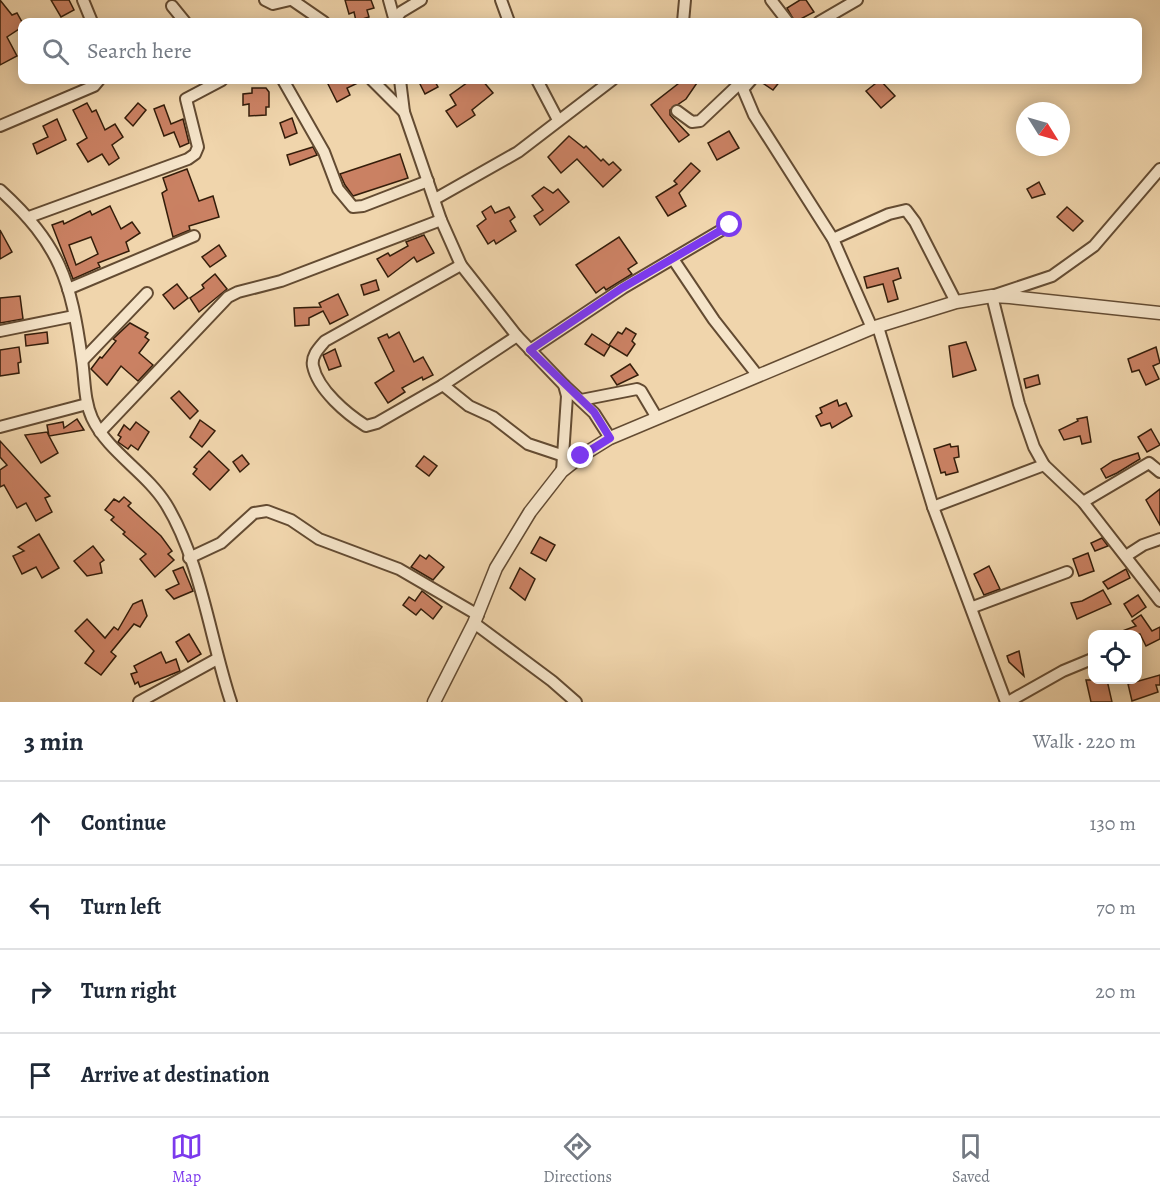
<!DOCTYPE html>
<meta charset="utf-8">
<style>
:root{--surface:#fff;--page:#f2f2f3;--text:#1f2937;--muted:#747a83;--line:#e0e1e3;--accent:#7c3aed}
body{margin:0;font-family:Alegreya,serif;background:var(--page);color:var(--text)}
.controls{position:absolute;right:18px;bottom:18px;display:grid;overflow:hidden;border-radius:12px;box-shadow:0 3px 15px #0003}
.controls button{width:54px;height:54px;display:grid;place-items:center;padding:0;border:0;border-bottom:2px solid var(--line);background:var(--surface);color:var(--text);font:30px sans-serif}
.compass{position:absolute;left:1016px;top:102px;width:54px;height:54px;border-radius:50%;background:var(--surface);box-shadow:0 3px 15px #0003;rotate:127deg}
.stop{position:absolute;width:18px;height:18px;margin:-14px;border:4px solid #7c3aed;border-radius:50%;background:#fff}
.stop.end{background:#7c3aed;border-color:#fff;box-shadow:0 2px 6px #0008}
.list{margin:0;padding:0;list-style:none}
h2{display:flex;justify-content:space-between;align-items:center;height:78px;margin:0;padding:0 24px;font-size:26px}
h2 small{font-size:20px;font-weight:400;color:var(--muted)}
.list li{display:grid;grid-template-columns:39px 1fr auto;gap:18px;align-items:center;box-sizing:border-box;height:84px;padding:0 24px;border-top:2px solid var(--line)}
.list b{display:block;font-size:22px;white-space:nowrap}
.list em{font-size:20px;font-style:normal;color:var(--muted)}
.icon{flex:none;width:33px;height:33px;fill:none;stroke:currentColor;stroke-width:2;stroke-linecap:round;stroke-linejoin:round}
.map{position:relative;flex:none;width:1160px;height:702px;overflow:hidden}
.search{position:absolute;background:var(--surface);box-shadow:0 3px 15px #0003;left:18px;right:18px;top:18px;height:66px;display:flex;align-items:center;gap:15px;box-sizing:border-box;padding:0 21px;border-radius:12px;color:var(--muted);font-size:22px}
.sheet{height:414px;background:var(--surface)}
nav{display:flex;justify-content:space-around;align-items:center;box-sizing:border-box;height:84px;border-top:2px solid var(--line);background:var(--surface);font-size:16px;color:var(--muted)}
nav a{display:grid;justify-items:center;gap:3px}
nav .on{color:var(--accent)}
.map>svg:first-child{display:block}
</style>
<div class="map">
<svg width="1160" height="702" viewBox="0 0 1160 702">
<rect width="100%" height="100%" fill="#f0d5ac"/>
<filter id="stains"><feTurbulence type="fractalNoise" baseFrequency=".00333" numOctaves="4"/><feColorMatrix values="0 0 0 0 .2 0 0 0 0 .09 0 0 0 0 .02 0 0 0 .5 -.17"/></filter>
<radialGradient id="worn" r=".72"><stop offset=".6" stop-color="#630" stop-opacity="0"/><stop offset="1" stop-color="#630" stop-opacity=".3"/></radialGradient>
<g fill="#ca8163" stroke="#341d0a" stroke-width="1.5" fill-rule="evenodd">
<polygon points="0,0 12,15 17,13 22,22 22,27 7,37 17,56 0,65"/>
<polygon points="51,0 69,0 74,10 61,17"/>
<polygon points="345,0 371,0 374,8 367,10 369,17 356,21 354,12 349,14"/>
<polygon points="800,0 806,0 814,12 795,22 787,8"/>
<polygon points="326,80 364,80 347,88 350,95 337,102"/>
<polygon points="418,80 434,80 438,87 425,94"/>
<polygon points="471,80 482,80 493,93 472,110 475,115 457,127 446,111 456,105 450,95"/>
<polygon points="683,80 699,80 686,99 670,110 670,115 689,135 679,142 651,105"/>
<polygon points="758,80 781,80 773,90"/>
<polygon points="880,80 895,96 881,108 866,91"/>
<polygon points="252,88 266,88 269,92 269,107 266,107 266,115 249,116 249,104 243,105 243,94 252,93"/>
<polygon points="87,103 92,112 96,110 105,130 115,124 123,137 112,145 119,158 109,165 102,154 88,162 77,144 87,138 73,110"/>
<polygon points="138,103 146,110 133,126 125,118"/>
<polygon points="164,105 171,124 183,119 189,143 180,147 174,132 164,136 154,109"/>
<polygon points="292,118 297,133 285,138 280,123"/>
<polygon points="57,119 66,140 37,154 33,144 48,137 43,126"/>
<polygon points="729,131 739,148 717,160 708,143"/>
<polygon points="569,136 584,148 586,146 601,161 603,159 609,165 613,162 621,170 603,187 577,159 561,173 548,157"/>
<polygon points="313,147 317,155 290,165 287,155"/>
<polygon points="400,154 408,178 353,196 345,185 340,174"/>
<polygon points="691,163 700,171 679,193 686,206 668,216 656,197 677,184 674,181"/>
<polygon points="187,169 199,201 213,196 219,217 189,226 190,230 173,237 162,193 167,190 163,178"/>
<polygon points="1039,182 1045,194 1032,198 1027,189"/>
<polygon points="544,187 553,193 558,189 569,202 540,225 534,216 543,210 532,196"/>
<path d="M110 206 121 229 132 222 140 233 126 242 129 251 98 263 100 267 73 279 52 225 63 221 64 224 90 211 92 215ZM91 237 98 254 76 265 69 245Z"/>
<polygon points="491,206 495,213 509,207 515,217 510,221 516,231 496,244 494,240 488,244 477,226 486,219 482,212"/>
<polygon points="1067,207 1083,221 1073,231 1057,217"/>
<polygon points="0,230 12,252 0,259"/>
<polygon points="424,235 434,253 417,262 414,257 388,277 377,259 388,253 390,256 408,246 406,242"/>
<polygon points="619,237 637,263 628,269 632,274 606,290 604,287 596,293 576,265"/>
<polygon points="219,245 226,256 210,267 202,257"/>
<polygon points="898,268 901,278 893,281 898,299 888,302 883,284 867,288 864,277"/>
<polygon points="215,274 227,289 199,312 190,298 204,288 202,285"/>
<polygon points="376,280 379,290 364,295 361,285"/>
<polygon points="177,284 188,298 174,309 163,295"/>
<polygon points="338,294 348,315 330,324 323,311 309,318 309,325 295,326 294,308 321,307 319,303"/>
<polygon points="20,296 23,319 0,323 0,298"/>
<polygon points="130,323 148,333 145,337 149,340 139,353 153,365 138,381 121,366 107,385 91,369 100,357 102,358 116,341 113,339"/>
<polygon points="626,328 636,334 632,341 635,344 627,356 609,345 618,332 622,334"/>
<polygon points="47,332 48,343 26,346 25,335"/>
<polygon points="399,332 414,362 423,357 433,375 423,380 422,377 402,388 405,392 388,403 375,383 394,371 378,338 387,334 389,338"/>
<polygon points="592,334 610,346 604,356 585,344"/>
<polygon points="966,342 976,370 953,377 949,346"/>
<polygon points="19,347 21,362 18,363 19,373 0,376 0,350"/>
<polygon points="1156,347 1160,363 1153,366 1159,379 1146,385 1139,370 1132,372 1128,359"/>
<polygon points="335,349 341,366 329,370 323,355"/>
<polygon points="630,364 638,375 617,385 611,376"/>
<polygon points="1038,375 1040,384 1026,388 1024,379"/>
<polygon points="179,391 198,411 190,419 171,398"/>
<polygon points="837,400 839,406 846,403 852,416 832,428 830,423 821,426 816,416 822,413 820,408"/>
<polygon points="1087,417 1091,442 1082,444 1080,436 1064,440 1059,430 1078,421 1077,419"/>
<polygon points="77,419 84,430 49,436 58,453 41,463 25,435 47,432 49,436 47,425 63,422 64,428"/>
<polygon points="200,420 215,431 202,447 190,437"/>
<polygon points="136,422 149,432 138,450 131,445 128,449 118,442 121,437 118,435 124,425 130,430"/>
<polygon points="1151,429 1160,445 1147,452 1138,437"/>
<polygon points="0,441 50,496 45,498 52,512 36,521 26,503 17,508 4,485 0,487 0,470 7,465 0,457"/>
<polygon points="950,444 951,447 958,446 959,457 954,458 958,472 946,475 945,472 941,473 934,449"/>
<polygon points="209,451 229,470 210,490 193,474 197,469 194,467"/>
<polygon points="1138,453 1140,459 1117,473 1106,478 1101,469 1113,461"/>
<polygon points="242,455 249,464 240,472 233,462"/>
<polygon points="424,456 437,466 429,476 416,466"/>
<polygon points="1160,489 1160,525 1146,500"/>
<polygon points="124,497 131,503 128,506 161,536 172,551 168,554 174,560 155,577 140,559 146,554 123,534 125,532 111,520 114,517 105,510 114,499 119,502"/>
<polygon points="39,534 59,568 42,578 36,567 22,574 13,556 24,551 18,547"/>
<polygon points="540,537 555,545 546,561 531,553"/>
<polygon points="1102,538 1108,546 1095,551 1091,543"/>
<polygon points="93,546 104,560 100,563 102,573 87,576 74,561"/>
<polygon points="1088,553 1094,571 1079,576 1073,559"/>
<polygon points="420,555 426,559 429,555 444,567 433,580 411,567"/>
<polygon points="989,566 1000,589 984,595 974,574"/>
<polygon points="183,567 193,591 174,599 166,590 179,584 173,571"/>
<polygon points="520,568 535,579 525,600 510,588"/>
<polygon points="1126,569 1130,578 1108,589 1103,582"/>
<polygon points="1103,590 1111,604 1077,619 1071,603 1082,601"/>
<polygon points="422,591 442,607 433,619 421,609 416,615 403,605 409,597 415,601"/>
<polygon points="1138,595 1146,607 1132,617 1124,604"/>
<polygon points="142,600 147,616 140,627 134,624 111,652 116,656 101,675 85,663 94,651 75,631 87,619 105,638 114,627 118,630 133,604"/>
<polygon points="1141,615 1152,631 1160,627 1160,639 1146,646 1140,634 1117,633 1136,626 1132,621"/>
<polygon points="189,634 201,654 188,662 176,642"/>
<polygon points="1019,651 1024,676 1009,662 1007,656"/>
<polygon points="161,652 166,663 176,659 180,671 140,687 138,682 135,684 131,674 137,672 134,666"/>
<polygon points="1160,675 1160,685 1156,685 1158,692 1132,701 1128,684"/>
<polygon points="1086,680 1107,680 1112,702 1091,702"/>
</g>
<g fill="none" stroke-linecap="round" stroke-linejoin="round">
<g stroke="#634b32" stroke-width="14">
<g id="minor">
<polyline points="83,0 92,22"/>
<polyline points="265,0 273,4 290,0"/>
<polyline points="292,0 324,22"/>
<polyline points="389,0 394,18"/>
<polyline points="501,0 509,22"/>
<polyline points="771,0 788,22"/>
<polyline points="172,6 185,22"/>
<polyline points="393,22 401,12 421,0"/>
<polyline points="683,22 685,0"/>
<polyline points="819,22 857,0"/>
<polyline points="283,80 324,152 338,189 353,207 363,206 428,181"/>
<polyline points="372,80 404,112"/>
<polyline points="400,80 404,112 441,220 461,265 517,336 564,385 567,396 562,471"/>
<polyline points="537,80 558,120"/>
<polyline points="751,80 743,89 754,115 833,239 872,328"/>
<polyline points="677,111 692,122 700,121 738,85"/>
<polyline points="0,126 94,86 99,80"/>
<polyline points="1160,169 1094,246 1052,276 992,296 1019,404 1034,447 1044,465 1083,502 1160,601"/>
<path d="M0 190C60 245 71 280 82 360 85 380 84 400 92 418 108 452 146 472 166 504 201 561 210 639 231 702"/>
<polyline points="435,199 518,152 612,80"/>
<polyline points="29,217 188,159 195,154 198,147 186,99 222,80"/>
<polyline points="833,239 889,214 906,210 915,222 956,302"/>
<polyline points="673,259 714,320 758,376"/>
<path d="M461 265 325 341C319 348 311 356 313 366 318 390 347 414 366 426L377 423 443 385 517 336"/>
<polyline points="68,289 194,236"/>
<polyline points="878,327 933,507 1006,702"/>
<polyline points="0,331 74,316"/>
<polyline points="530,350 623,288 730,225"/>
<polyline points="83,360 147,293"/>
<polyline points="443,385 469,406 493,417 528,444 564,456"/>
<polyline points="564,385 594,413 610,438"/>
<polyline points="581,400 637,389 641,391 657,418"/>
<polyline points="0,427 87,404"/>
<polyline points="100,432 228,297 238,292 281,281 441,220"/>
<polyline points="1083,502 1149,463 1160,472"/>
<polyline points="933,507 1044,465"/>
<polyline points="1126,556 1143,545 1160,539"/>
<polyline points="189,558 221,543 254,513 267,511 291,520 319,539 399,569 478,615"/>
<polyline points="973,607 1067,572"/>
<polyline points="474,623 552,681 576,702"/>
<polyline points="139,702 217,659"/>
<polyline points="1008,702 1063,671 1092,659"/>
</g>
</g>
<g stroke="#634b32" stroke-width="15">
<polyline id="tertiary" points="434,702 474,623 496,568 530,512 562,471 581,456 610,438 872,328 956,302 992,296 1010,297 1160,313"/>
</g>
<use href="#minor" stroke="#f5e4c9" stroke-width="10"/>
<use href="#tertiary" stroke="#f5e4c9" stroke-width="12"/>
</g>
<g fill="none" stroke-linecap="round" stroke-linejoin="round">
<polyline stroke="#7c3aed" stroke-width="8" points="581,456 610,438 594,412 530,350 622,288 730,225"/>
</g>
<rect width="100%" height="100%" filter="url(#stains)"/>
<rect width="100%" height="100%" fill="url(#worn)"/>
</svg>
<div class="controls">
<button><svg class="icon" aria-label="locate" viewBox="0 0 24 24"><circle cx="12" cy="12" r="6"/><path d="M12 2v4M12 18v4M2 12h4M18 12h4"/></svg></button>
</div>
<svg class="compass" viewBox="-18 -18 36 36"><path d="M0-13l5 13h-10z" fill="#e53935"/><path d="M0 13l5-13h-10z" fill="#747a83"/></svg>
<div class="stop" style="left:730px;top:225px"></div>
<div class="stop end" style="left:581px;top:456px"></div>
<div class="search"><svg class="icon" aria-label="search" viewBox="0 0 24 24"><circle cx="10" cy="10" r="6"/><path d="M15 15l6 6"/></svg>Search here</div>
</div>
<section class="sheet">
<h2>3 min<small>Walk · 220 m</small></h2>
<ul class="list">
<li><svg class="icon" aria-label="ahead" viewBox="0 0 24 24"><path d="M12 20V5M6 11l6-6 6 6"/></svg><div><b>Continue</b></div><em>130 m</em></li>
<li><svg class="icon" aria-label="left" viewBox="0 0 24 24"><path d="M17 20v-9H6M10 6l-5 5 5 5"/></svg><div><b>Turn left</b></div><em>70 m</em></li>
<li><svg class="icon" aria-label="right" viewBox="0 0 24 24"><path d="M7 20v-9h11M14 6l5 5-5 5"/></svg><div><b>Turn right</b></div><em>20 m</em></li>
<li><svg class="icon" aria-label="arrive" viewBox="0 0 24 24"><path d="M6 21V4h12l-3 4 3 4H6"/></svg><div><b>Arrive at destination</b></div></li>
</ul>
</section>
<nav>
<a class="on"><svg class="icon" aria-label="map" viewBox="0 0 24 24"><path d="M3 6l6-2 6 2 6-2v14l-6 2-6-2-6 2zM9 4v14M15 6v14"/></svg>Map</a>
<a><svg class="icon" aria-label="directions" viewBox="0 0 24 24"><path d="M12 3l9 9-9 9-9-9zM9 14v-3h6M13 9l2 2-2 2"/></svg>Directions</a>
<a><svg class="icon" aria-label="saved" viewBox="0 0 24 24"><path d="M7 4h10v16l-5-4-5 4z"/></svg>Saved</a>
</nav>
